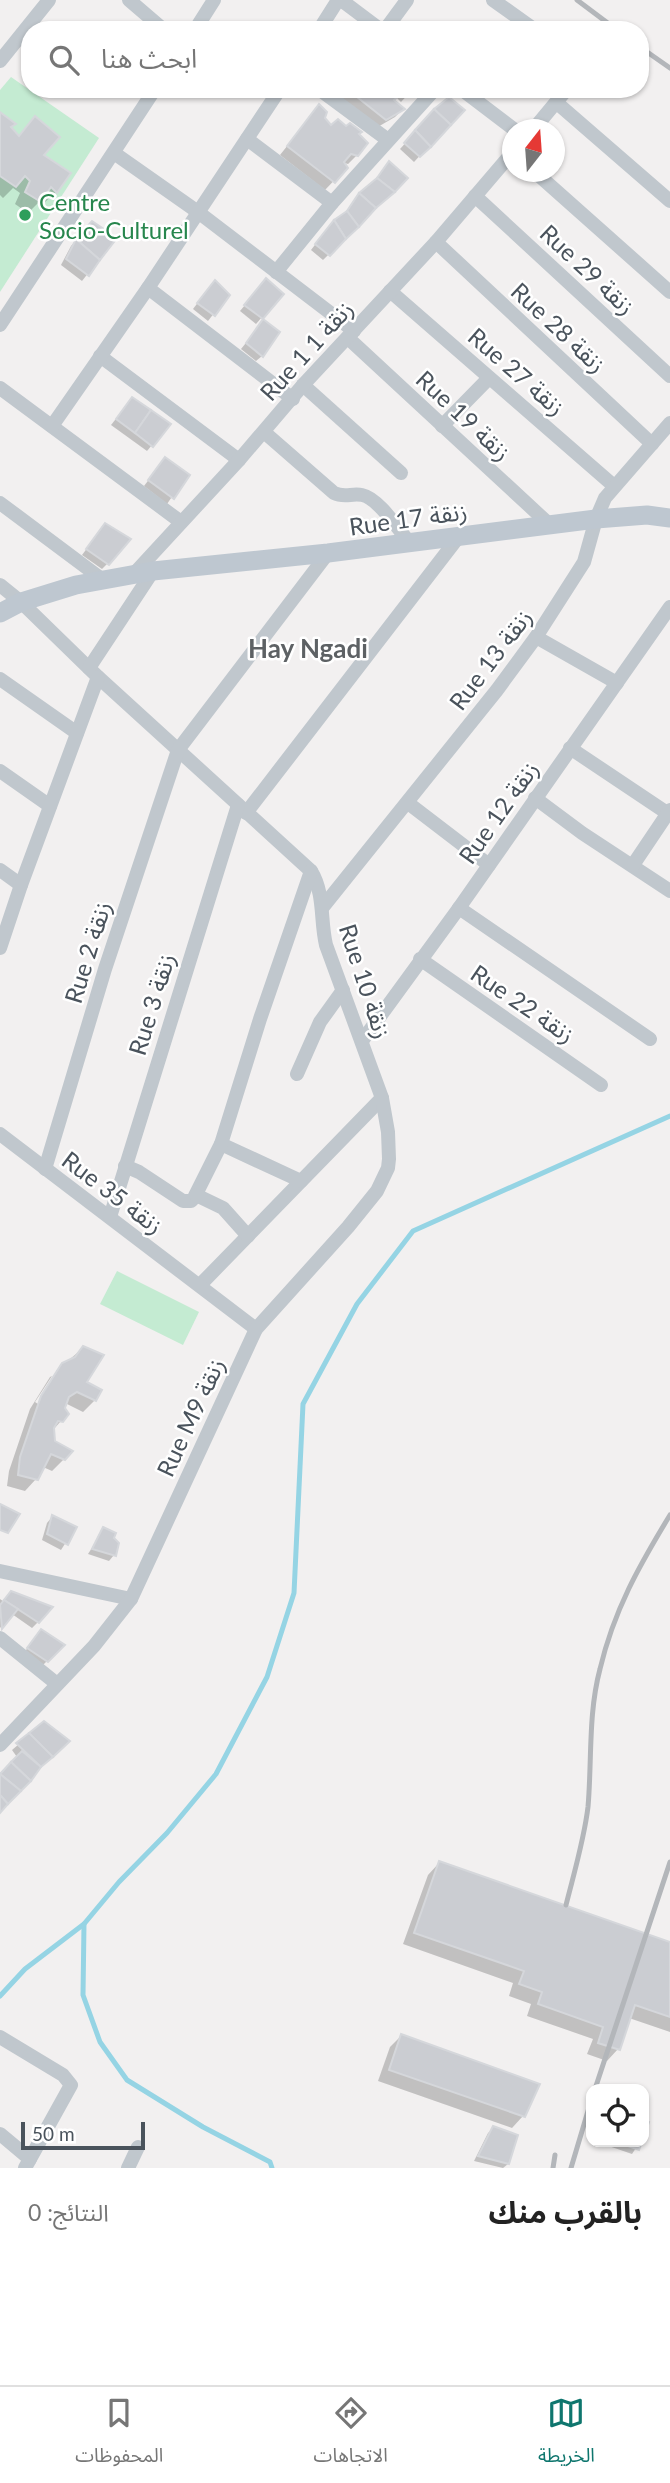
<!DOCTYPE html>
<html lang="ar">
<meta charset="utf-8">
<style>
:root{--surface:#fff;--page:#f6f6f6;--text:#222;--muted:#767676;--line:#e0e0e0;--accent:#0f766e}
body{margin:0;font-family:Lato,"Noto Sans Arabic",sans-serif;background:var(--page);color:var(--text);direction:rtl}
.controls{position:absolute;right:21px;bottom:21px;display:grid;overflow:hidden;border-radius:14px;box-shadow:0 2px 5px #0004}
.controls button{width:63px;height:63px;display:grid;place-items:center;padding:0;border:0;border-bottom:2px solid var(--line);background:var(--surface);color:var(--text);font:35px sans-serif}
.compass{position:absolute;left:502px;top:119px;width:63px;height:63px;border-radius:50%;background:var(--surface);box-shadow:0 2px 5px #0004;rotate:17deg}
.scale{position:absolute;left:21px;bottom:18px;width:124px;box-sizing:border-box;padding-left:7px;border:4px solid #4a535c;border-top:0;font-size:19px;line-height:24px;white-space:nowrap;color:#4a535c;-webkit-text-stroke:5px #fff;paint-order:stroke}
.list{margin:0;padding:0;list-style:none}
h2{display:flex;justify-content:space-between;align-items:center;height:91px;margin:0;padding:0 28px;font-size:30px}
h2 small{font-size:23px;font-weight:400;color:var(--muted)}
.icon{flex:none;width:38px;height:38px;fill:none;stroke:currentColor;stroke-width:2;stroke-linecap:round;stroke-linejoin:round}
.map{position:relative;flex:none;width:670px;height:2168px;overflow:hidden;direction:ltr}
.search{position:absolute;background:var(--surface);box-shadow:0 2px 5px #0004;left:21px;right:21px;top:21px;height:77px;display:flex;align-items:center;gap:18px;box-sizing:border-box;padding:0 24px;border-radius:28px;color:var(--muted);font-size:26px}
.sheet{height:217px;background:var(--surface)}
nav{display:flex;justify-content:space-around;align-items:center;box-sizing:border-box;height:98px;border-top:2px solid var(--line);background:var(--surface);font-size:19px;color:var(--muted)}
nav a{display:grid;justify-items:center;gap:4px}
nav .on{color:var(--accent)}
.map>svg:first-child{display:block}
</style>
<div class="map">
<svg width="670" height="2168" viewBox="0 0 670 2168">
<rect width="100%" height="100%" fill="#f2f0f0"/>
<g fill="#c4ebd2">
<polygon points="11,77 99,138 0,292 0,90"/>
<polygon points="117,1271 199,1312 183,1345 100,1304"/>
</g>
<g fill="#0003">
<polygon points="329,89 413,89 401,102 396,97 392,101 403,109 395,117 376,128"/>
<polygon points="319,106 323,118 357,155 348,164 341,162 346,168 325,190 280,155"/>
<polygon points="462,110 414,162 400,149 429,117"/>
<polygon points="0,114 18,137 35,118 41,155 56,192 44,203 41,200 28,213 15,204 20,193 13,188 3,198 0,195"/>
<polygon points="384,169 406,178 323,260 311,250 328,228 345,215 354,201 373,183"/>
<polygon points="87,228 115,239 82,281 61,265 71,246"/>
<polygon points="261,286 282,294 256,324 240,311"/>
<polygon points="209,288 228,295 208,321 193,309"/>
<polygon points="263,322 262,356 256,361 241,349"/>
<polygon points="127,405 152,445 147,451 111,425"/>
<polygon points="160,465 187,475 167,504 144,486"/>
<polygon points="100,531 108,563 102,569 82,555"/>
<polygon points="83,1348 85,1383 95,1400 83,1412 65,1403 61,1421 53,1430 54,1442 64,1459 52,1471 43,1467 36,1479 25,1491 7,1486 9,1471 30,1409 50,1377 52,1376 35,1402 38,1404 59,1371 56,1371"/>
<polygon points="52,1517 75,1528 61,1550 42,1540 47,1523"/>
<polygon points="104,1529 114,1555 109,1561 88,1554"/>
<polygon points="0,1599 4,1602 6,1599 38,1622 32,1628 12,1614 0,1628"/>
<polygon points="36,1637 63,1645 41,1667 23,1654"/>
<polygon points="44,1723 68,1741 39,1768 0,1811 0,1773 17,1757 12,1750"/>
<polygon points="439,1863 670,1944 670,2032 629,2018 618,2049 607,2061 587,2054 593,2039 527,2016 531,2004 509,1996 513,1983 403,1944 428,1875"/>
<polygon points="401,2036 523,2116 512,2128 378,2081 390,2047"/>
<polygon points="494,2128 508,2164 503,2168 474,2161 488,2133"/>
<polygon points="597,2142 640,2142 632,2154"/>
</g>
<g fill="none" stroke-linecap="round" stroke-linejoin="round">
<g stroke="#95d4e4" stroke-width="5">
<polyline points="0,1996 25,1969 84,1924"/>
<polyline points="272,2168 270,2162 203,2127 127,2080 100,2042 83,1995 84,1924 119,1882 167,1833 216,1774 267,1677 294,1593 303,1404 357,1304 413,1231 670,1116"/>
</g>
</g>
<g fill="#cbcdd2" stroke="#d5d7db" stroke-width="2">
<polygon points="347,89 415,89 411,95 406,90 394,100 405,109 386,120"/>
<polygon points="449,97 465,110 451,125 434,109"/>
<polygon points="319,104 327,112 325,118 331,125 338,119 346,126 350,123 362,132 359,134 368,143 358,156 351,154 344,162 348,168 335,183 287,146"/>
<polygon points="434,109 451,125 431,147 415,130"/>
<polygon points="0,112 16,124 11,127 19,136 35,116 60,137 44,155 71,173 57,193 51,187 41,202 25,192 30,181 25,176 16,187 0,176"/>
<polygon points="415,130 431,147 420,157 404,143"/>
<polygon points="389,161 408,178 395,192 377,178"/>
<polygon points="377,178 395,192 376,208 359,193"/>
<polygon points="359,193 376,208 359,227 347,211"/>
<polygon points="347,211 359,227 346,239 334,220"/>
<polygon points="334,220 346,239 330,256 315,244"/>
<polygon points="92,221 117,238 100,260 76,239"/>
<polygon points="76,239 100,260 89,276 66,259"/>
<polygon points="266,278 284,294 263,319 244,305"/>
<polygon points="215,280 230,295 215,316 197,303"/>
<polygon points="263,319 280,332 263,357 246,343"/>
<polygon points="132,397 151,410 135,433 116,419"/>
<polygon points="151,410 171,424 153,447 135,433"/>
<polygon points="165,457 190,475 174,499 148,480"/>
<polygon points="105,523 131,539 109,565 86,549"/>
<polygon points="83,1346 104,1355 87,1382 102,1390 96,1401 77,1392 69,1397 65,1408 69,1414 63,1422 58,1421 54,1428 55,1441 73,1451 65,1460 51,1454 38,1480 18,1475 20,1457 41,1396 62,1363 75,1357"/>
<polygon points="0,1504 20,1514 8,1533 0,1530"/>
<polygon points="52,1515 77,1527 68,1545 47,1534"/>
<polygon points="103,1527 116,1533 114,1538 119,1543 116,1556 92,1549"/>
<polygon points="11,1591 53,1607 39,1623 4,1600"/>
<polygon points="4,1600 18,1609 2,1629 0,1605"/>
<polygon points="41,1629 65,1645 48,1662 27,1648"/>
<polygon points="44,1721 70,1741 53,1757 29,1733"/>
<polygon points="29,1733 53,1757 41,1767 16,1743"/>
<polygon points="22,1751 41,1767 31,1781 11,1762"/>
<polygon points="11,1762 31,1781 21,1791 0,1774"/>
<polygon points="0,1774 21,1791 8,1804 0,1795"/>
<polygon points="0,1795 8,1804 0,1813"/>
<polygon points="439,1861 670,1942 670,2017 635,2005 620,2050 598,2043 603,2027 538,2004 542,1992 519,1984 524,1971 414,1933"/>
<polygon points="401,2034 540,2084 525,2117 389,2070"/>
<polygon points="644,2120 649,2122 644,2137"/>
<polygon points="493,2126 518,2135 509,2164 478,2156"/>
<polygon points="617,2142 642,2142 639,2150"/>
</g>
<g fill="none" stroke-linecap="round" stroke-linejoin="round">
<g stroke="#c0c7cd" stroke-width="14">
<polyline points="129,0 164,30"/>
<polyline points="341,0 381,30"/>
<polyline points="493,0 535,30"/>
<polyline points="195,30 214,0"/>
<polyline points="319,30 338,0"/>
<polyline points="385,30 407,0"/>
<polyline points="0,61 49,0"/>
<polyline points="319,89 388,140"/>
<polyline points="461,89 515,130"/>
<polyline points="557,103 670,201"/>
<polyline points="533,130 567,89"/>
<polyline points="247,139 332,203"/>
<polyline points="114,153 198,212 354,331"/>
<polyline points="535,172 670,292"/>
<polyline points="475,196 670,376"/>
<polyline points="436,242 652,444"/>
<polyline points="276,272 332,203 435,89"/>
<polyline points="148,288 293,399"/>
<polyline points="390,291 614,486"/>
<polyline points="0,325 155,89"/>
<polyline points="348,338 550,525"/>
<polyline points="100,356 239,460"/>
<polyline points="303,385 401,473"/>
<polyline points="0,388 181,522"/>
<polyline points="52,426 148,288 280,89"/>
<polyline points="442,426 489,378"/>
<path d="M264 432 334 493C344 498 352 493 362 495 378 498 398 529 409 542"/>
<polyline points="0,503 103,580"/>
<polyline points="132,576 239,460 303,385 436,242 512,153"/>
<path d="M0 585 21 602 98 677 311 871C325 894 320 920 326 945L382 1098 200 1285"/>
<polyline points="536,637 617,683"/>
<polyline points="89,668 153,571"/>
<polyline points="0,679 77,733"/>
<polyline points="570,748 670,815"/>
<polyline points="0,771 50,806"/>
<polyline points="535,798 582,833 670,891"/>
<polyline points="408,803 489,865"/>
<polyline points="246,813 460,535"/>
<polyline points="633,865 670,810"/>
<polyline points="0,870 21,885"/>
<polyline points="322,908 497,690 536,637 584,562 596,519 605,498 670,423"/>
<polyline points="459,908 650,1039"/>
<polyline points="0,948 21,885 98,677"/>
<polyline points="420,959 601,1085"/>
<polyline points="362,1041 459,908 670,607"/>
<polyline points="297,1074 320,1022 343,990"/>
<polyline points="0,1134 256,1329"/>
<polyline points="221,1144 301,1181"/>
<polyline points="125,1166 139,1172 183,1201 191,1201 194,1198 221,1144 260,1019 311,871"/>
<polyline points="45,1169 105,969 178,750 328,553"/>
<polyline points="196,1195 223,1208 248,1236"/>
<polyline points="110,1217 238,805"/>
<polyline points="0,1571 131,1599"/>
<polyline points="0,1638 57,1684"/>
<polyline points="0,1745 94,1646 131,1599 256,1329 348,1227 377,1191 388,1168 389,1159 388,1132 382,1098"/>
<polyline points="0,2037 63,2075 71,2085 25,2168"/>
<polyline points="0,2134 30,2159"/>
<polyline points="128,2168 138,2147"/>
</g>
<polyline stroke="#bec7d0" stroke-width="19" points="0,613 21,602 76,585 153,571 328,553 596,519 647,515 670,518"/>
<g stroke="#b3b6ba" stroke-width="5">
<polyline points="577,0 617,30"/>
<polyline points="640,47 670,68"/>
<path d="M566 1905C574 1873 584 1840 588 1807 592 1761 588 1714 600 1669 614 1610 639 1566 670 1515"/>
<polyline points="595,2089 670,1862"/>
<polyline points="553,2168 555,2155"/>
<polyline points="571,2168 591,2101"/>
</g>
</g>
<circle fill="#2e9e5b" stroke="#fff" stroke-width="2.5" cx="25" cy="215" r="7"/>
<g text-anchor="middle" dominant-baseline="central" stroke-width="5" stroke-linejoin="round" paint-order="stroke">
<g font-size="24" fill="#27864d" stroke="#fff" text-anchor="start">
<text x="39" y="201">Centre<tspan x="39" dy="28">Socio-Culturel</tspan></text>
</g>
<g font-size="24" fill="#4a535c" stroke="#fff">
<text transform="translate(588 269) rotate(43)">Rue 29 زنقة</text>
<text transform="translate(559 327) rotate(43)">Rue 28 زنقة</text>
<text transform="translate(306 350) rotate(-48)">Rue 1 زنقة 1</text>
<text transform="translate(517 371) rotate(41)">Rue 27 زنقة</text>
<text transform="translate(464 415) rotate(43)">Rue 19 زنقة</text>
<text transform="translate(408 518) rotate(-8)">Rue 17 زنقة</text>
<text transform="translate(490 659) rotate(-53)">Rue 13 زنقة</text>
<text transform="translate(498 812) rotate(-55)">Rue 12 زنقة</text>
<text transform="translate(87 952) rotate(-73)">Rue 2 زنقة</text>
<text transform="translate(366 981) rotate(72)">Rue 10 زنقة</text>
<text transform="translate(523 1003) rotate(34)">Rue 22 زنقة</text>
<text transform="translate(151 1004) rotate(-73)">Rue 3 زنقة</text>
<text transform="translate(113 1192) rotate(37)">Rue 35 زنقة</text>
<text transform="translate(190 1417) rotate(-65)">Rue M9 زنقة</text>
</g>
<g font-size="26" font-weight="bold" fill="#5d6164" stroke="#fff">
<text x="308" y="648">Hay Ngadi</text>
</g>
</g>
</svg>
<div class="controls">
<button><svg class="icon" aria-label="locate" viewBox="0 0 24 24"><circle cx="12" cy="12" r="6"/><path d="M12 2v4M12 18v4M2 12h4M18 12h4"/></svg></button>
</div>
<svg class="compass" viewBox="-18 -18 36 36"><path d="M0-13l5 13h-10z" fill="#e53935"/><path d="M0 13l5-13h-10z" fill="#767676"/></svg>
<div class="scale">50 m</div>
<div class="search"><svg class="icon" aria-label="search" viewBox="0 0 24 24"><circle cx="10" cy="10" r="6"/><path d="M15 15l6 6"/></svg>ابحث هنا</div>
</div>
<section class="sheet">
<h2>بالقرب منك<small>النتائج: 0</small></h2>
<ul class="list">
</ul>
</section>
<nav>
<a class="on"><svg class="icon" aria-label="map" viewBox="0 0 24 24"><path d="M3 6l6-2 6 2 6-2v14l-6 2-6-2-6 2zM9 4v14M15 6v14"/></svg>الخريطة</a>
<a><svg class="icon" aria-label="directions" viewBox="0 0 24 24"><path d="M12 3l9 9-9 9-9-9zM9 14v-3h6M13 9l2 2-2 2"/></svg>الاتجاهات</a>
<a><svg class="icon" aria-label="saved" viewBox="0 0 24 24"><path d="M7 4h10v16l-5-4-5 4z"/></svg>المحفوظات</a>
</nav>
